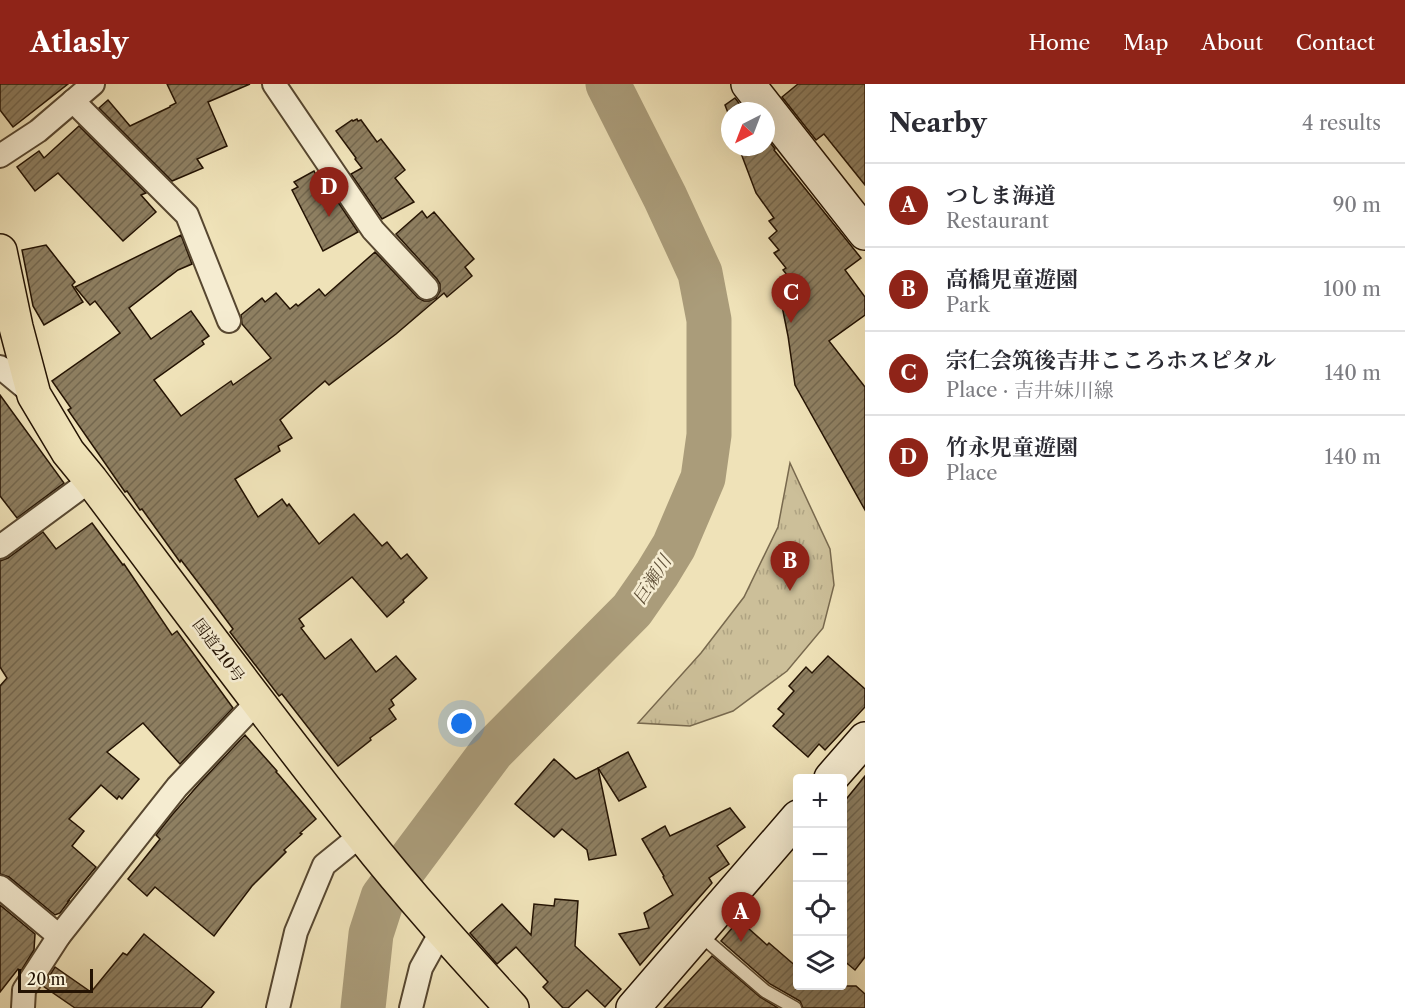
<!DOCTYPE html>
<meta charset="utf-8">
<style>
:root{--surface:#fff;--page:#f2f2f3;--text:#2b2b33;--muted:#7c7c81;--line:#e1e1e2;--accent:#8f2418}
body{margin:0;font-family:"Libre Caslon Text","Noto Serif JP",serif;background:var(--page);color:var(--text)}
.controls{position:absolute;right:18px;bottom:18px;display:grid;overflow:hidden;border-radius:6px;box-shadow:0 6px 24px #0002}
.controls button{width:54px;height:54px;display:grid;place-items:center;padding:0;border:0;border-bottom:2px solid var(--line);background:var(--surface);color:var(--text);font:30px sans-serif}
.compass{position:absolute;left:721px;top:18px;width:54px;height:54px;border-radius:50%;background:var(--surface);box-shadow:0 6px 24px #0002;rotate:222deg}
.scale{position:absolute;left:18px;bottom:15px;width:75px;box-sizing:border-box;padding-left:6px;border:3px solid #241303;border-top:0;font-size:16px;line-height:21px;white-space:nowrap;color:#241303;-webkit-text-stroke:4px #f5ecd1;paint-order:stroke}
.you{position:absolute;left:462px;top:640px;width:21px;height:21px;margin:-15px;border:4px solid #fff;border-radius:50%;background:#1a73e8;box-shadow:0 0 0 9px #1a73e833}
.badge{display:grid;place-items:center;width:39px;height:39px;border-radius:50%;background:var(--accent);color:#fff;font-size:20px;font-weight:700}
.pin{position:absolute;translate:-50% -50px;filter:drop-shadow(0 2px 3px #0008)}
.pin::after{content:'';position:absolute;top:32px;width:21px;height:18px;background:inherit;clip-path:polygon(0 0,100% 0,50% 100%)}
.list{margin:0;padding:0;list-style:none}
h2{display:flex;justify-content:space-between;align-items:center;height:78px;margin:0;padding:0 24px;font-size:26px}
h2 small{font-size:20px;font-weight:400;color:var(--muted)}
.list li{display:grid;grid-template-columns:39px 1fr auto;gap:18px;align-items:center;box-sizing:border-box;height:84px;padding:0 24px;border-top:2px solid var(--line)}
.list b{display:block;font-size:22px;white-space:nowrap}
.list p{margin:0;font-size:20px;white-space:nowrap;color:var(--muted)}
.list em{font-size:20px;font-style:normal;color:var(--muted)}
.icon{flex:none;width:33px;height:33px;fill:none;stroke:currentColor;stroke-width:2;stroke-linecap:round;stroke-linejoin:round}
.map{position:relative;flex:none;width:865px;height:924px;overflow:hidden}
header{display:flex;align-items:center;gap:36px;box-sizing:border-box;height:84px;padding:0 30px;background:var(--accent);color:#fff}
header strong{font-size:28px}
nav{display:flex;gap:33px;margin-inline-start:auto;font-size:21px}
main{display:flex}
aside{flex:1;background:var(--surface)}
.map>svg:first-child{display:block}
</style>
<header>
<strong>Atlasly</strong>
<nav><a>Home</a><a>Map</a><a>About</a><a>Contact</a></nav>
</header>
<main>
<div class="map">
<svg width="865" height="924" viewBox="0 0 865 924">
<defs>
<pattern id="park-tufts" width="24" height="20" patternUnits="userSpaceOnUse" patternTransform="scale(1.5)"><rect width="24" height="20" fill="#ccbf99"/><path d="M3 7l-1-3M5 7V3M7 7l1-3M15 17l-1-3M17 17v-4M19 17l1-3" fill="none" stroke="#afa382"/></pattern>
<pattern id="building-hatch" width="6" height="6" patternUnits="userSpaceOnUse" patternTransform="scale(1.5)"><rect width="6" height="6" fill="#8e7f61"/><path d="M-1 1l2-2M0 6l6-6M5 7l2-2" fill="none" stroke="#74674e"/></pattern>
</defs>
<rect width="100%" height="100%" fill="#efe2b8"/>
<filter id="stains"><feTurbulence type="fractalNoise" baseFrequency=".00333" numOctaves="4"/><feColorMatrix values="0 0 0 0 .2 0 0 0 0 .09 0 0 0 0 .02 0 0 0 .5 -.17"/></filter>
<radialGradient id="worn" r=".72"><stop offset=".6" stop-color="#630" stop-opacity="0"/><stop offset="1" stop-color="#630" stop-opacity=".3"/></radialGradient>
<polygon fill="url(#park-tufts)" stroke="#78694e" stroke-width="1.5" points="790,379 830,465 834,501 823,544 787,587 733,627 690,642 638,639 701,569 744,513 778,443"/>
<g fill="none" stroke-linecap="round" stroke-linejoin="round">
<polyline stroke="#aa9c7a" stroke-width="45" points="363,924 371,850 383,813 492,667 632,526 657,490 674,462 703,394 709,351 709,236 700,189 665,113 608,0"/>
</g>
<g fill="url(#building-hatch)" stroke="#241303" stroke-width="1.5">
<polygon points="0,0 68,0 13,43 0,26"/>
<polygon points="167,0 250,0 208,18 227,62 197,75 203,84 172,97 99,24 108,16 130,42 170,23 170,22 176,19"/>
<polygon points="798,0 865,0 865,101 824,50 816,56 782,13"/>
<polygon points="735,14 745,27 730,27 730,34 725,21"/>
<polygon points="357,35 358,37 361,36 377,58 381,55 405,86 395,94 414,118 382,135 351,90 362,84 355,75 356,74 336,47 352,36 353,37"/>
<polygon points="79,42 146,109 141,111 156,128 123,157 58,89 35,107 17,83 39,67 44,74"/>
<polygon points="766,53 775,65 774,66 861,174 845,186 865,213 865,231 829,257 865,303 865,426 795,301 788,252 782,222 800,207 783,186 786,184 774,169 779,166 769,154 777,147 769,137 774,134 756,109 739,64 766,63"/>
<polygon points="314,87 324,106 328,103 358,148 323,167 292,106 298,103 294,98"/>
<polygon points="422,127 427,134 434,128 474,175 465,183 472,192 447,213 444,209 396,250 329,301 325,297 280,336 292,354 278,362 280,367 235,395 258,433 282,415 287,422 289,420 319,460 354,430 382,462 387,458 401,475 407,470 427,494 403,516 404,518 387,533 352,493 299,535 304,542 301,544 325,575 351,555 376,588 396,572 416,595 391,616 394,621 389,625 396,635 370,654 371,656 338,682 282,610 279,612 230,548 233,545 210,514 181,476 180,478 142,425 140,426 127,407 125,408 68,326 71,324 52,297 120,249 95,217 90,221 75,203 181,151 192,180 178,186 129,224 151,255 191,227 209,252 202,257 204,260 154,296 181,332 231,297 233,301 271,274 242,240 241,231 262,214 265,218 276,209 290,225 296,220 298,222 319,205 325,212 375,168 418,214 424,217 429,217 436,214 440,207 440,200 437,195 396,150"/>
<polygon points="46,161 75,198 72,201 83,218 44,241 33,222 22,166"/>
<polygon points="0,311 64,399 17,434 0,412"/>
<polygon points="92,439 123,481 124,480 172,551 177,547 233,624 180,680 143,639 107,668 139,695 122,715 119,712 117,715 101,701 69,735 84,747 72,762 96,783 68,817 69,817 60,829 55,831 9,793 0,790 0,602 7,594 0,583 0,477 8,474 43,448 56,465"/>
<polygon points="828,572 865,605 865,623 825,666 819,660 808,673 773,642 784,630 778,625 794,607 789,602 806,583 812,589"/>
<polygon points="245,651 277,687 276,688 279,691 316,735 300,749 302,750 284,766 286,768 252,802 214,852 155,803 147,812 128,795 160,755 156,751 172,731 199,700"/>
<polygon points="628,668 646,703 619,717 598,684"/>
<polygon points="554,675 576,695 598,684 616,771 589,776 587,766 562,745 554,753 515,720"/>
<polygon points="865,692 865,873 855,886 843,876 843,719"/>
<polygon points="730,724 745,743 717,762 729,780 709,794 712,799 640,881 619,850 649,844 644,829 673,811 663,793 664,792 642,755 665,742 670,752"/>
<polygon points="555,815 578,817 575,862 621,905 605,923 587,906 568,924 563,924 543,903 548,898 516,863 497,880 470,849 502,820 531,851 534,820 554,822"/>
<polygon points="0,821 35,850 34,866 21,887 18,885 0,908"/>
<polygon points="739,836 767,861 769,859 798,884 798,902 856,902 865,910 865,924 803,924 800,917 770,900 721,857"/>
<polygon points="144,850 214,908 201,924 75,924 43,902 55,883 91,908 123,869 127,871"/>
<polygon points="712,872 760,913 778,924 664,924"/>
</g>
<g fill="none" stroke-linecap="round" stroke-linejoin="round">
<g stroke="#574730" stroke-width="15">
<polyline id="lane" points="699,850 765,907 795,924"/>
</g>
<g stroke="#574730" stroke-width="26">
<g id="street">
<polyline points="274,0 373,146 427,204"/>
<polyline points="73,17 187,131 229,237"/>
<polyline points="0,72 38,47 93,0"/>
<polyline points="0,283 34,311"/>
<polyline points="0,463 91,396"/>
<polyline points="0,803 59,852"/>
<polyline points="23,924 24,906 59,852 177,703 258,617"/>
<polyline points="278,924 296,848 324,781 361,751"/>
<polyline points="411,924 421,884 442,846"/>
</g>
</g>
<g stroke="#241303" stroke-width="36">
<g id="secondary">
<polyline points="748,0 865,149"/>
<polyline points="831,694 865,655"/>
<polyline points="633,924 798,733"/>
</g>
</g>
<g stroke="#241303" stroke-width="36">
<path id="highway" d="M0 167 16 243 34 311 68 368 91 396C180 514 268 634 360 749 408 810 460 867 512 924"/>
</g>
<use href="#lane" stroke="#f5ecd1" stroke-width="12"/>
<use href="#street" stroke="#f5ecd1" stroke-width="22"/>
<use href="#secondary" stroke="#f5ecd1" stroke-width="33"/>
<use href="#highway" stroke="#efe2b8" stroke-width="33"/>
</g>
<g text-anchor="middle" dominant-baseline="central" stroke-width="5" stroke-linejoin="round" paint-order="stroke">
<g font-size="16" fill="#241303" stroke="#f5ecd1">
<text transform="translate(219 566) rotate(53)">国道210号</text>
</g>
<g font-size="18" font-style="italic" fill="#605139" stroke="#f5ecd1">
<text transform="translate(652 496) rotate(-57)">巨瀬川</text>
</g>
</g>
<rect width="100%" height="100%" filter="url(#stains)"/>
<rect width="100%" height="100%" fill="url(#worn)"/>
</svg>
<div class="controls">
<button>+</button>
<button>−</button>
<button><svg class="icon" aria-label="locate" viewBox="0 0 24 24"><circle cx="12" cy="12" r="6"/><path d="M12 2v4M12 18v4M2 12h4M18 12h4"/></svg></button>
<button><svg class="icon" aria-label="layers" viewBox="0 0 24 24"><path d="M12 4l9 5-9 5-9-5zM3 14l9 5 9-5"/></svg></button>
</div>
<svg class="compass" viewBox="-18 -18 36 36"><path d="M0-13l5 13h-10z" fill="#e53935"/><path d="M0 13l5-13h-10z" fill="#7c7c81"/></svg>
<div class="scale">20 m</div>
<div class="you"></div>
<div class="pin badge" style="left:741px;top:858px">A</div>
<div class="pin badge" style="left:790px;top:507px">B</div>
<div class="pin badge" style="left:791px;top:239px">C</div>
<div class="pin badge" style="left:329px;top:133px">D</div>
</div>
<aside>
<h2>Nearby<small>4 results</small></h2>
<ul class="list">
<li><span class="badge">A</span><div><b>つしま海道</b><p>Restaurant</p></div><em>90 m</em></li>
<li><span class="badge">B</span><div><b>高橋児童遊園</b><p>Park</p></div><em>100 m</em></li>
<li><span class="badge">C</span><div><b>宗仁会筑後吉井こころホスピタル</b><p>Place · 吉井妹川線</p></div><em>140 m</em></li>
<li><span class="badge">D</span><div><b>竹永児童遊園</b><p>Place</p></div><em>140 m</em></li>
</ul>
</aside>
</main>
